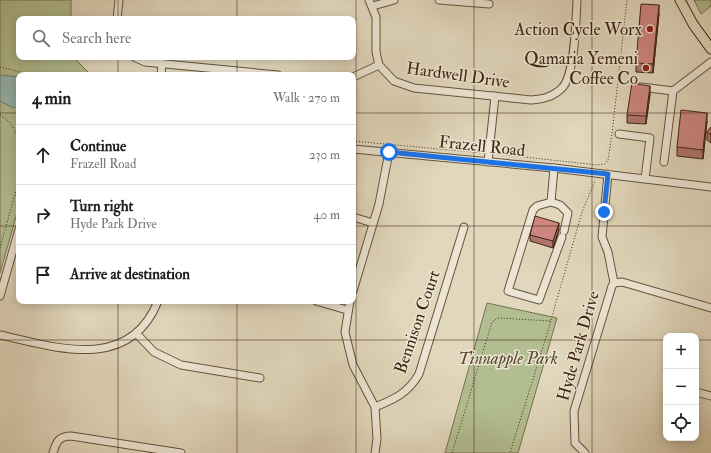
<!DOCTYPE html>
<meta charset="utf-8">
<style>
:root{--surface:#fff;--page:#f2f2f2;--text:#202124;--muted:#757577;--line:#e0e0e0}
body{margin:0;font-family:"IM FELL Double Pica",serif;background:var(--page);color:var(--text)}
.controls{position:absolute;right:12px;bottom:12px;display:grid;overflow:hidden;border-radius:8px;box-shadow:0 2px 10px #0003}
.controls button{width:36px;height:36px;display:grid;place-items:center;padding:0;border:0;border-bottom:1px solid var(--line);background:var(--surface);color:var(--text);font:20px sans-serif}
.stop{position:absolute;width:12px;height:12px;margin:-9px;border:3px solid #1a73e8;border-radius:50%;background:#fff}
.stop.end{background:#1a73e8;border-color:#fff;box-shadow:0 1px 4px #0008}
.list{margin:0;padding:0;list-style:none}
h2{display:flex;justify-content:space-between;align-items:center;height:52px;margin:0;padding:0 16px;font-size:17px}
h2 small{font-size:13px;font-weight:400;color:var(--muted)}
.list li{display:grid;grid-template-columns:26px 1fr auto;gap:12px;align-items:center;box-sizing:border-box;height:60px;padding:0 16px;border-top:1px solid var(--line)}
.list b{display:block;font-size:15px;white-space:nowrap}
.list p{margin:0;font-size:13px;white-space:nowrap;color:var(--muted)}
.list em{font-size:13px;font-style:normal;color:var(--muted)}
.icon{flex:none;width:22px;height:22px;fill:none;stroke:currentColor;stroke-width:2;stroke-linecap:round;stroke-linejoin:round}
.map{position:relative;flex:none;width:711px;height:453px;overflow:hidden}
.search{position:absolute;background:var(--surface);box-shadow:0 2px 10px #0003;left:16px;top:16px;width:340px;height:44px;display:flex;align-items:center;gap:10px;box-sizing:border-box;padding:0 14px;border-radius:8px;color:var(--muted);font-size:15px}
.panel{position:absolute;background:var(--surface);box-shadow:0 2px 10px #0003;left:16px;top:72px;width:340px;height:232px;border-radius:8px}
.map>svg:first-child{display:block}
</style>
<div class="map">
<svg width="711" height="453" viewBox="0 0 711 453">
<rect width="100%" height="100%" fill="#e1d7bc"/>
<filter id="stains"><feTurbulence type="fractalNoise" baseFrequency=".005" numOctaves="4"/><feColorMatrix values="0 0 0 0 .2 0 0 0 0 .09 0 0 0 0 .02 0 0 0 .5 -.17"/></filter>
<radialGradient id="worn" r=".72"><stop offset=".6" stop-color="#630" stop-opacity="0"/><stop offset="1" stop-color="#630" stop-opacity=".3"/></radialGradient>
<g fill="#b2be91" stroke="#787252">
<polygon points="0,0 71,0 71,19 19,19 19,57 73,57 91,75 19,75 19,206 0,273"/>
<polygon points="694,0 711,0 711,6 701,14"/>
<polygon points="487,303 557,318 518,453 445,453"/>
</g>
<polygon fill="#94b9b3" stroke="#727e73" points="0,75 19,77 19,105 13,108 0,101"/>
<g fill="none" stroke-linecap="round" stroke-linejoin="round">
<g stroke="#67523d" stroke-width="9">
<g id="minor">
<path d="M369 0 376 17V52L379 65 394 81 414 88 531 100C543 99 553 97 562 88 575 75 576 20 577 0"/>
<polyline points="439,0 489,4"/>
<polyline points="373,6 394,0"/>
<polyline points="117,19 119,0"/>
<polyline points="134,57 145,62 278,75"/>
<polyline points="161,75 162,64"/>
<polyline points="353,77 379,65"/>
<polyline points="641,87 673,91 711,62"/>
<polyline points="619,134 650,138 645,179"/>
<polyline points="353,149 554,168 711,187"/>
<polyline points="488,162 495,96"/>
<polyline points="664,162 673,91"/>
<polyline points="554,168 551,202 537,206 533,210 508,291 539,300 562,237"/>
<polyline points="551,202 560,205 568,213 564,231"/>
<polyline points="353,217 373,223"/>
<polyline points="614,283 622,282 711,308"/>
<polyline points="353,291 379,204 389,152"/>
<polyline points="0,296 19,229"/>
<polyline points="316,301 347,310"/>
<polyline points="350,301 345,332 353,365 375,407 377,439 375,453"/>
<polyline points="136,333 154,352 181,365 260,378"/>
<path d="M0 335C57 348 130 372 158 301"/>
<polyline points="696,392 711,396"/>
<path d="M375 407C395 399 408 393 419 374L464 227"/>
<path d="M53 453C56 442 59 436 71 436L181 453"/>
<polyline points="585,453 575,443 574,411 612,286 614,283 608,252 602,237 608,174"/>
</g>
</g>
<g stroke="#3e2513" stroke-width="11">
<polyline id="major" points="680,0 693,24 711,49"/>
</g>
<g stroke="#3e2513" stroke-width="1" stroke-dasharray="1 2" stroke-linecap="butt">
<polyline points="0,67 33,75"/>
<polyline points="0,115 10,122 19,139"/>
<polyline points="353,141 482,153"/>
<polyline points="497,154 597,165 605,164 608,160 612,134 627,0"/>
<polyline points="0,248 19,180"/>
<polyline points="551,320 582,212 595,181"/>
<polyline points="452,453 492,322 498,318 551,321 510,453"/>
</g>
<use href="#minor" stroke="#ece5d3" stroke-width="7"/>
<use href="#major" stroke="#e1d7bc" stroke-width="9"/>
</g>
<g fill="#b0736d" stroke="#3e2513">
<polygon points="659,14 653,73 636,72 636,63"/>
<polygon points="650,94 646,124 627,123 627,115"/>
<polygon points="707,121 703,159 677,156 677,147"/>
<polygon points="711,127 711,143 707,140 707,132"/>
<polygon points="559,230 553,248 530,241 530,235"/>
</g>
<g fill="#905e59" stroke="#3e2513">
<polygon points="659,5 659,14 653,73 653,64"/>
<polygon points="650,86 650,94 646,124 646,116"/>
<polygon points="707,113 707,121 703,159 703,150"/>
<polygon points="559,223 559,230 553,248 553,241"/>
</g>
<g fill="#cd867f" stroke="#3e2513">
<polygon points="641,4 659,5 653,64 636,63"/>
<polygon points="632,83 650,86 646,116 627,115"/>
<polygon points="681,110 707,113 703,150 677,147"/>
<polygon points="711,127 711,135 707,132"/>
<polygon points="535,216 559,223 553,241 530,235"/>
</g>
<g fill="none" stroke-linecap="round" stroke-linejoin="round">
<polyline stroke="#1a73e8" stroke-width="5" points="389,152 608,174 604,212"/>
</g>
<path fill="none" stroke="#3e2513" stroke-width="1" stroke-opacity="0.55" d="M118 0V19M237 0V19M356 0V453M474 0V453M592 0V453M118 57V75M237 57V75M0 113H19M353 113H711M0 226H19M353 226H711M118 301V453M237 301V453M0 340H666M696 340H711"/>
<g fill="#8f2418" stroke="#ece5d3" stroke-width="1.5">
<circle cx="650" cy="29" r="4"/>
<circle cx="646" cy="68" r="4"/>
</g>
<g text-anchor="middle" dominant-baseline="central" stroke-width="3" stroke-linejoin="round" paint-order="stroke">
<g font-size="17" fill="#3e2513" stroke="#ece5d3" text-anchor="end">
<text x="642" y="29">Action Cycle Worx</text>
<text x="638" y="58">Qamaria Yemeni<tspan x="638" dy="20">Coffee Co</tspan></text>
</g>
<g font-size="17" fill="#3e2513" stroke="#ece5d3">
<text transform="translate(458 75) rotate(8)">Hardwell Drive</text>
<text transform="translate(482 146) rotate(6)">Frazell Road</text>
<text transform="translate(417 322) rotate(-71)">Bennison Court</text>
<text transform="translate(578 346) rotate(-74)">Hyde Park Drive</text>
</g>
<g font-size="17" font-style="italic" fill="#5b4b32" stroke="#ece5d3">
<text x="508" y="358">Tinnapple Park</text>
</g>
</g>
<rect width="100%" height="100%" filter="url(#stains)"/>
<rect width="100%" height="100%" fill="url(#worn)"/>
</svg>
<div class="controls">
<button>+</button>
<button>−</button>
<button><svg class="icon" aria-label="locate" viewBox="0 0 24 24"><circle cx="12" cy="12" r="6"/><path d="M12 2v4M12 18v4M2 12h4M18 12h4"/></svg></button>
</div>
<div class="stop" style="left:389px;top:152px"></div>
<div class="stop end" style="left:604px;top:212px"></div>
<div class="search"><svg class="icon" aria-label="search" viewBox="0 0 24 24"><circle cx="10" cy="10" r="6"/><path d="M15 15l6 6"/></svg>Search here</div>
<section class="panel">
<h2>4 min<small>Walk · 270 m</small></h2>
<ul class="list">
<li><svg class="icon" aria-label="ahead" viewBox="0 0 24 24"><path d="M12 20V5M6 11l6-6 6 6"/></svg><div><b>Continue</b><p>Frazell Road</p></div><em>230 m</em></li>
<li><svg class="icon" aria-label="right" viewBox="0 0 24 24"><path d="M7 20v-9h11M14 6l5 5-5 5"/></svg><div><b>Turn right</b><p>Hyde Park Drive</p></div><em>40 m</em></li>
<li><svg class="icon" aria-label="arrive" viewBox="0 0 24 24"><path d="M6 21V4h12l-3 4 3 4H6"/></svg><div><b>Arrive at destination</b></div></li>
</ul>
</section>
</div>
